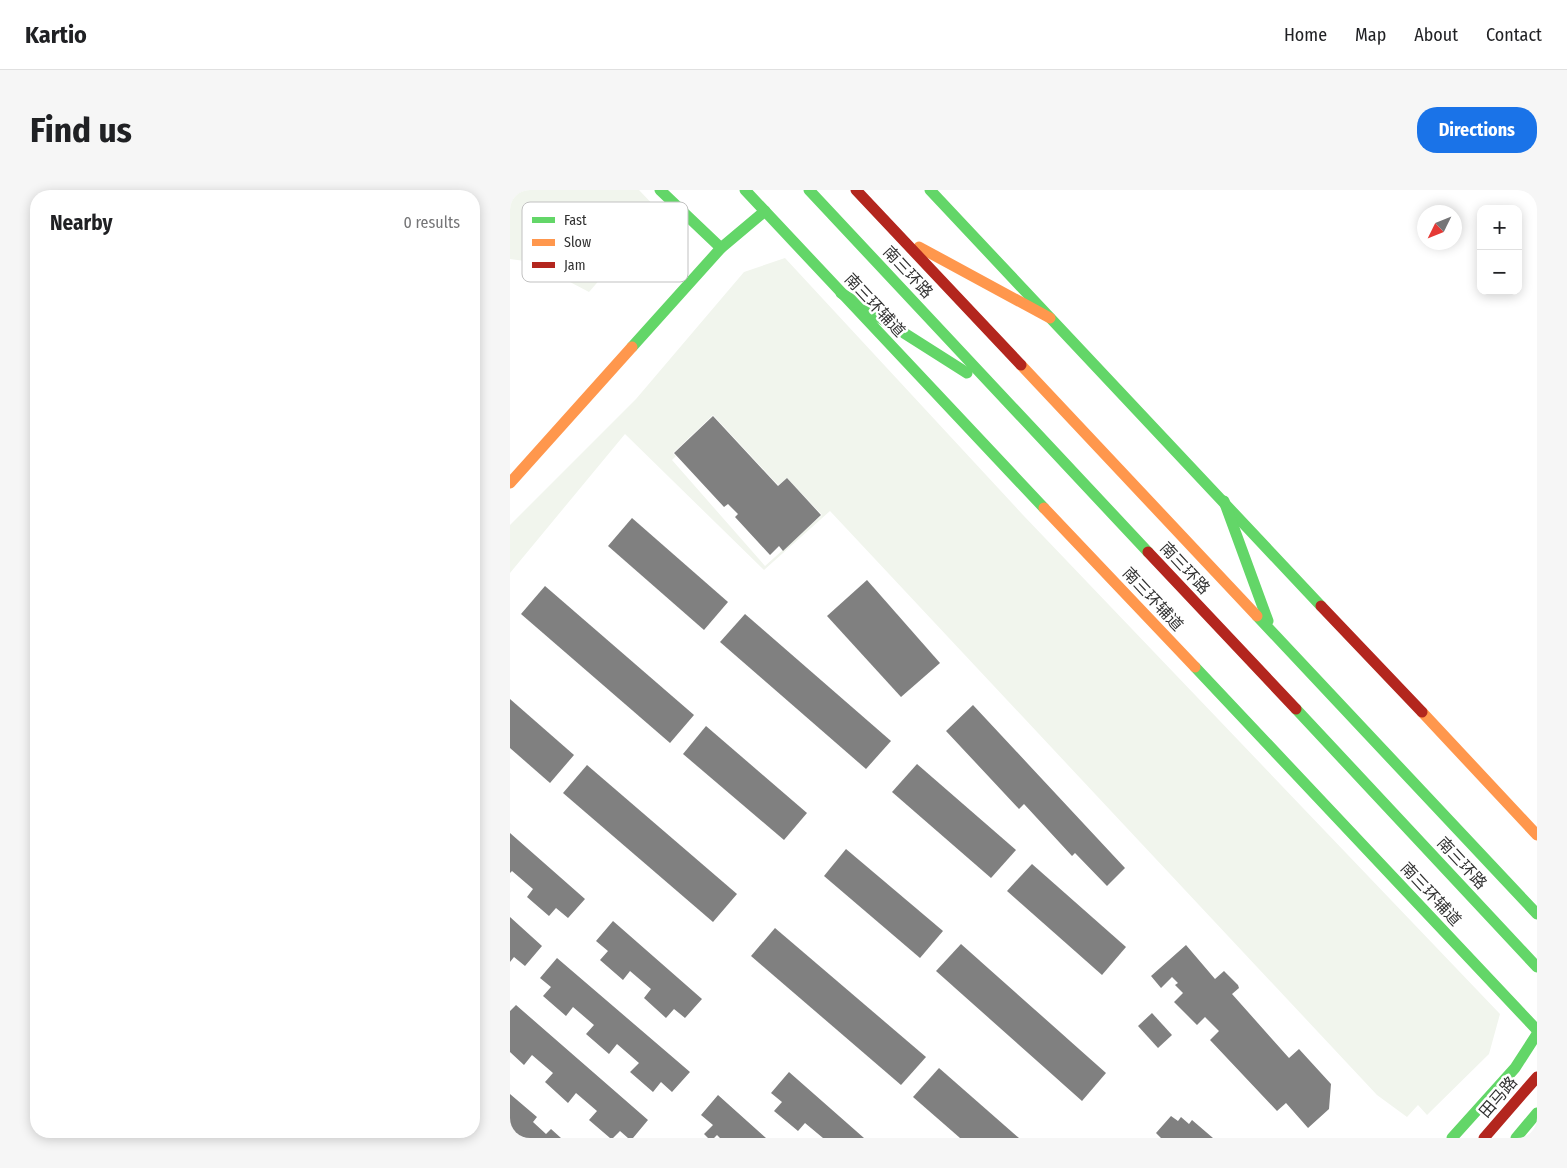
<!DOCTYPE html>
<meta charset="utf-8">
<style>
:root{--surface:#fff;--page:#f6f6f6;--text:#202124;--muted:#757577;--line:#e0e0e0;--accent:#1a73e8}
body{margin:0;font-family:"Fira Sans Condensed","Noto Sans SC",sans-serif;background:var(--page);color:var(--text)}
.controls{position:absolute;right:15px;top:15px;display:grid;overflow:hidden;border-radius:10px;box-shadow:0 2px 12px #0003}
.controls button{width:45px;height:45px;display:grid;place-items:center;padding:0;border:0;border-bottom:1px solid var(--line);background:var(--surface);color:var(--text);font:25px sans-serif}
.compass{position:absolute;left:907px;top:15px;width:45px;height:45px;border-radius:50%;background:var(--surface);box-shadow:0 2px 12px #0003;rotate:227deg}
.list{margin:0;padding:0;list-style:none}
h2{display:flex;justify-content:space-between;align-items:center;height:65px;margin:0;padding:0 20px;font-size:21px}
h2 small{font-size:16px;font-weight:400;color:var(--muted)}
.map{position:relative;flex:none;width:1027px;height:948px;overflow:hidden;border-radius:20px}
header{display:flex;align-items:center;gap:30px;box-sizing:border-box;height:70px;padding:0 25px;background:var(--surface);border-bottom:1px solid var(--line)}
header strong{font-size:24px}
nav{display:flex;gap:28px;margin-inline-start:auto;font-size:18px}
.intro{display:flex;align-items:center;justify-content:space-between;box-sizing:border-box;height:120px;padding:0 30px}
h1{margin:0;font-size:35px}
.button{padding:12px 22px;border-radius:20px;background:var(--accent);color:#fff;font-size:18px;font-weight:700}
main{display:flex;gap:30px;padding:0 30px}
aside{flex:1;background:var(--surface);border-radius:20px;box-shadow:0 2px 12px #0003}
.map>svg:first-child{display:block}
</style>
<header>
<strong>Kartio</strong>
<nav><a>Home</a><a>Map</a><a>About</a><a>Contact</a></nav>
</header>
<div class="intro"><h1>Find us</h1><a class="button">Directions</a></div>
<main>
<aside>
<h2>Nearby<small>0 results</small></h2>
<ul class="list">
</ul>
</aside>
<div class="map">
<svg width="1027" height="948" viewBox="0 0 1027 948">
<rect width="100%" height="100%" fill="#fff"/>
<g fill="#f1f5ed" fill-rule="evenodd">
<polygon points="0,0 129,0 149,21 79,102 22,72 0,69"/>
<path d="M275 68 513 325 990 824 979 864 917 925 908 915 897 927 867 905 320 321 254 380 115 244 0 383V335L126 209 234 82ZM203 225 268 295 277 288 312 325 255 376 162 270 166 266 163 263Z"/>
</g>
<g fill="#808080">
<polygon points="203,226 268,296 277,288 311,325 273,361 269,356 260,365 225,327 228,324 218,314 214,317 164,263"/>
<polygon points="122,328 218,412 194,440 98,356"/>
<polygon points="357,390 430,473 391,507 317,426"/>
<polygon points="35,396 184,525 160,553 11,424"/>
<polygon points="235,424 381,551 356,579 210,452"/>
<polygon points="0,509 64,565 40,593 0,558"/>
<polygon points="463,515 615,678 597,696 565,663 562,666 514,614 509,619 436,541"/>
<polygon points="196,536 297,623 274,650 173,564"/>
<polygon points="407,574 506,660 481,688 382,602"/>
<polygon points="77,575 227,704 203,732 53,603"/>
<polygon points="0,643 75,709 58,728 46,718 39,726 17,707 23,699 2,681 0,683"/>
<polygon points="336,659 433,741 410,768 314,686"/>
<polygon points="522,674 616,757 592,785 497,701"/>
<polygon points="0,727 32,756 15,776 4,767 0,772"/>
<polygon points="103,731 192,809 175,828 164,819 156,828 134,808 141,799 120,781 113,790 90,770 98,761 86,751"/>
<polygon points="265,738 416,867 391,895 241,766"/>
<polygon points="451,754 596,883 572,911 426,781"/>
<polygon points="676,755 705,789 714,781 728,795 729,798 722,804 779,868 789,859 821,894 819,919 798,938 776,913 767,921 700,850 709,841 695,827 687,835 664,812 673,803 665,795 668,793 662,787 651,798 641,786"/>
<polygon points="47,768 180,882 162,902 151,892 143,902 120,882 129,873 107,854 99,864 76,844 84,835 63,817 56,826 33,806 41,797 30,788"/>
<polygon points="6,815 138,930 123,948 118,948 110,941 103,948 100,948 79,930 87,921 66,903 58,913 35,892 43,883 22,865 14,875 0,862 0,821"/>
<polygon points="642,823 662,845 648,858 628,836"/>
<polygon points="429,878 509,948 450,948 403,907"/>
<polygon points="279,882 354,948 313,948 295,933 288,941 264,921 272,912 261,903"/>
<polygon points="0,904 27,927 23,932 36,944 41,939 51,948 0,948"/>
<polygon points="208,905 256,948 210,948 207,945 204,948 198,948 194,944 203,935 191,925"/>
<polygon points="661,926 668,931 671,927 679,934 682,930 703,948 651,948 646,943"/>
</g>
<g fill="none" stroke-linecap="round" stroke-linejoin="round">
<g stroke="#63d668" stroke-width="11">
<polyline points="150,0 211,58"/>
<polyline points="235,0 534,318"/>
<polyline points="299,0 638,362"/>
<polyline points="420,0 811,416"/>
<polyline points="331,103 457,183"/>
<polyline points="122,157 211,58 255,21"/>
<polyline points="714,311 758,431"/>
<polyline points="747,426 1027,724"/>
<polyline points="685,477 1027,840"/>
<polyline points="786,519 1027,777"/>
<polyline points="942,948 1005,878 1027,844"/>
<polyline points="1006,948 1027,923"/>
</g>
<g stroke="#ff974d" stroke-width="11">
<polyline points="409,57 540,128"/>
<polyline points="511,175 747,426"/>
<polyline points="0,293 122,157"/>
<polyline points="534,318 685,477"/>
<polyline points="912,522 1027,645"/>
</g>
<g stroke="#b3261e" stroke-width="11">
<polyline points="346,0 511,175"/>
<polyline points="638,362 786,519"/>
<polyline points="811,416 912,522"/>
<polyline points="974,948 1027,887"/>
</g>
</g>
<g text-anchor="middle" dominant-baseline="central" stroke-width="5" stroke-linejoin="round" paint-order="stroke">
<g font-size="16" fill="#313131" stroke="#fff">
<text transform="translate(398 82) rotate(47)">南三环路</text>
<text transform="translate(365 115) rotate(47)">南三环辅道</text>
<text transform="translate(675 378) rotate(47)">南三环路</text>
<text transform="translate(643 409) rotate(47)">南三环辅道</text>
<text transform="translate(952 673) rotate(47)">南三环路</text>
<text transform="translate(921 704) rotate(47)">南三环辅道</text>
<text transform="translate(988 907) rotate(-49)">田马路</text>
</g>
</g>
<rect x="12" y="12" width="166" height="80" rx="8" fill="#fff" stroke="#c1c1c1" stroke-width="1"/>
<rect x="22" y="27" width="23" height="6" fill="#63d668"/>
<rect x="22" y="49" width="23" height="7" fill="#ff974d"/>
<rect x="22" y="72" width="23" height="6" fill="#b3261e"/>
<g font-size="14" fill="#313131">
<text x="54" y="35">Fast</text>
<text x="54" y="57">Slow</text>
<text x="54" y="80">Jam</text>
</g>
</svg>
<div class="controls">
<button>+</button>
<button>−</button>
</div>
<svg class="compass" viewBox="-18 -18 36 36"><path d="M0-13l5 13h-10z" fill="#e53935"/><path d="M0 13l5-13h-10z" fill="#757577"/></svg>
</div>
</main>
